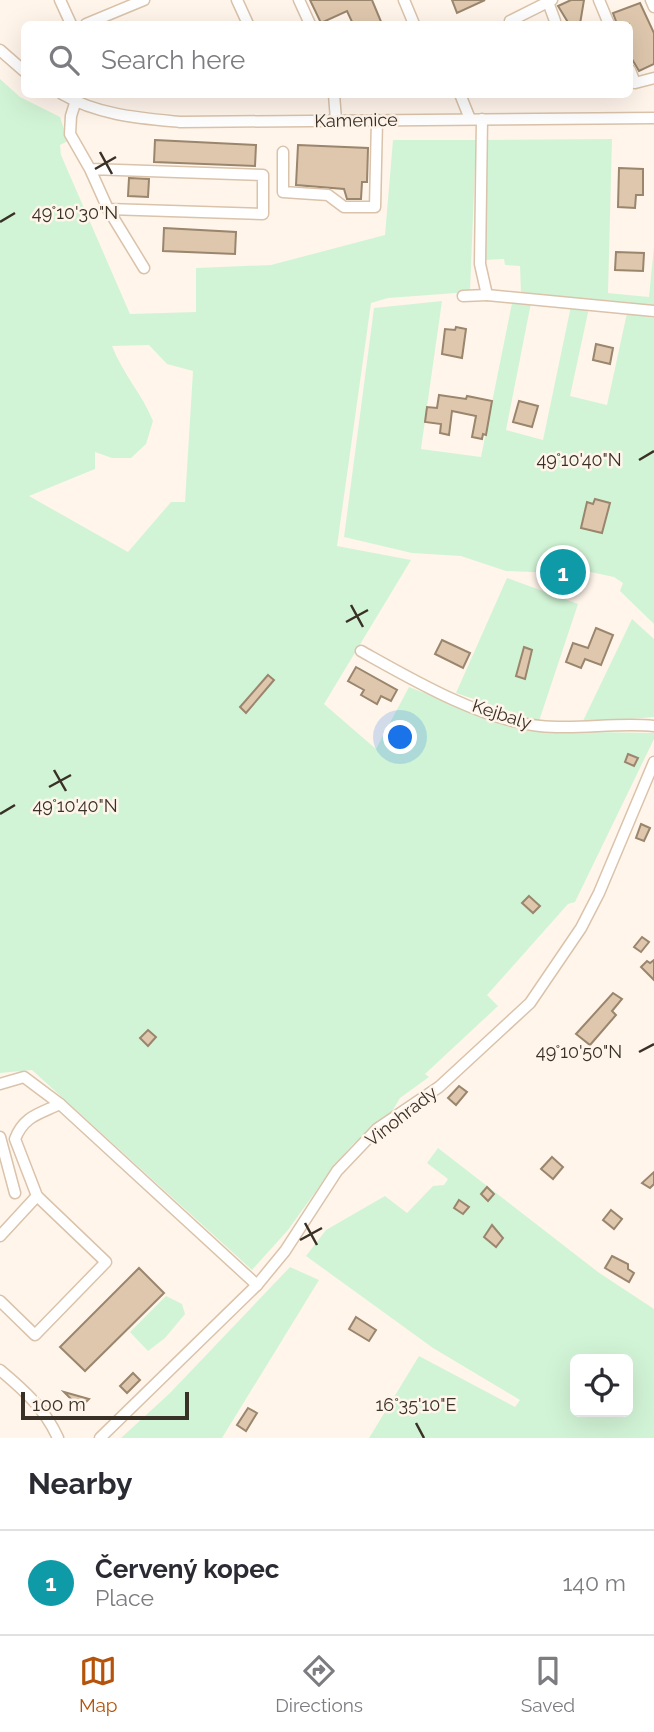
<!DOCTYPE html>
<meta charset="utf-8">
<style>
:root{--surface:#fff;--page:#f2f2f3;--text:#2b2b33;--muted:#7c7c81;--line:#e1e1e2;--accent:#b45309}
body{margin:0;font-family:Raleway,sans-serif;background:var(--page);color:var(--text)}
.controls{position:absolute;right:21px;bottom:21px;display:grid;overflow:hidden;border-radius:10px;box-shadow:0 7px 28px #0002}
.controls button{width:63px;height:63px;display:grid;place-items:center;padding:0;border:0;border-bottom:2px solid var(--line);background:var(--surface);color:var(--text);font:35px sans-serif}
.scale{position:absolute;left:21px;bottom:18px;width:168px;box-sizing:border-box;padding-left:7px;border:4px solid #393026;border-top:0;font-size:19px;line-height:24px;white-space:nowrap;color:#393026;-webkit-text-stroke:5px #fff5eb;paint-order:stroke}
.you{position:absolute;left:401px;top:738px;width:24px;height:24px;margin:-18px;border:5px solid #fff;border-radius:50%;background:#1a73e8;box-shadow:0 0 0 10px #1a73e833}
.badge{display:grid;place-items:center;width:46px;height:46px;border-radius:50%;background:var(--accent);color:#fff;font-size:23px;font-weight:700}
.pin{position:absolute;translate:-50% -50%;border:4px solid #fff;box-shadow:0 2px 7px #0006}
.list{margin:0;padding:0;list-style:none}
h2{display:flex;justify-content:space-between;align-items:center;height:91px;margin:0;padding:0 28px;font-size:30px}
h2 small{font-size:23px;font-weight:400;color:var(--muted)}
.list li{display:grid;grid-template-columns:46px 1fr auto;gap:21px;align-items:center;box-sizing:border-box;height:105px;padding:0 28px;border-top:2px solid var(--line)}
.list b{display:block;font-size:26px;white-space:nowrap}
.list p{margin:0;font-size:23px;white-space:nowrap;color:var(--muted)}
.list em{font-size:23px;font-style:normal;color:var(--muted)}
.icon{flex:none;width:38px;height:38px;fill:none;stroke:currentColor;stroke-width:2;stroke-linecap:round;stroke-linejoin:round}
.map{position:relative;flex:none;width:654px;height:1438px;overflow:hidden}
.search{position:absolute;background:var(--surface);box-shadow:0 7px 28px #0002;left:21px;right:21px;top:21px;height:77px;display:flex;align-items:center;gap:18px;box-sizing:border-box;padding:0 24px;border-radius:10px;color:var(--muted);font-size:26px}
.sheet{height:196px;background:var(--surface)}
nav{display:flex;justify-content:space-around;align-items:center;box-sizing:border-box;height:98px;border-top:2px solid var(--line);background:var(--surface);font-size:19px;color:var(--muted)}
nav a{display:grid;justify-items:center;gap:4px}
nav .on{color:var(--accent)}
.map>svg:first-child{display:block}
</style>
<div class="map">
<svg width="654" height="1438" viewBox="0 0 654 1438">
<rect width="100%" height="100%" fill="#fff5eb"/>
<g fill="#d2f4d6" fill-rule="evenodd">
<path d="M0 79 20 97 60 117 68 141 60 145 61 155 130 314 196 312V268L271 265 385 235 393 140H476L470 292 388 298 371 303 337 546 411 560 324 704 376 749 409 687 523 731 654 733V739L575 902 568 904 487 995 498 1006 425 1074 429 1077 400 1098 391 1113 353 1144 334 1166 288 1230 252 1270 32 1070 0 1073ZM149 345 167 364 193 371 185 502H171L128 552 29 496 95 469V452L112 458H131L146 444 153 421C142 394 123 374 112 346Z"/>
<polygon points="612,139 608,293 649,297 654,246 654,308 626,302 521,293 520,266 505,265 504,259 484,260 485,140"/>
<polygon points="442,301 421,449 481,457 512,303 531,303 506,430 543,440 571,306 589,308 570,396 607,405 627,313 654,318 654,624 620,591 623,583 614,577 567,567 555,573 506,571 461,556 412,553 344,537 374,308"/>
<polygon points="507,578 578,604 539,721 456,693"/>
<polygon points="632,619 654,639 654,717 582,723"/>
<path d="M438 1148 598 1272 654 1309V1438H369L419 1356 515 1407 520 1400 433 1348 306 1256 326 1230 385 1196 407 1213 433 1186 444 1185 448 1179 427 1163ZM575 1359H628V1412H575Z"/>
<polygon points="290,1267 319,1280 222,1438 121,1438 170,1393"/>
<polygon points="166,1296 182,1304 185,1314 165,1338 148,1351 130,1332"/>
</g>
<g fill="#dec7ad" stroke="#9a856d" stroke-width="2">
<polygon points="310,0 372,0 382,24 353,24 347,11 321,23"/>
<polygon points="452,0 485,0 457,13"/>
<polygon points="571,0 584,0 580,24 569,24 558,6"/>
<polygon points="640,3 654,33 654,64 639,71 629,54 629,24 617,24 613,13"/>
<polygon points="155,140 256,145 255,166 154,162"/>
<polygon points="298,145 368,148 367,182 362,182 361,199 347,199 344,189 296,185"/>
<polygon points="619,168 643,169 643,195 636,195 635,208 618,207"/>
<polygon points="129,178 149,179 148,197 128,196"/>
<polygon points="164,228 236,232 235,254 163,251"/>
<polygon points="616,252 644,253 643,271 615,270"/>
<polygon points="456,327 466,329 462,358 442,354 445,329 455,330"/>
<polygon points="596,344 613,348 610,364 593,360"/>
<polygon points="439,395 466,399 467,396 492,401 486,435 483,434 482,439 472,437 476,416 452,411 449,435 440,433 441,424 425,422 427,407 437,408"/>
<polygon points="519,401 538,406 532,427 513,422"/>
<polygon points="595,499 610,503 602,533 581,528 587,502 593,504"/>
<polygon points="596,628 613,635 601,665 585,659 581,668 566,662 573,643 588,648"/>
<polygon points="442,640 470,653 463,668 435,654"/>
<polygon points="524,647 532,650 525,679 516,676"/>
<polygon points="356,667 397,690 391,701 381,696 377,704 361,695 364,690 348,681"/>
<polygon points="268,675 274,680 246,713 240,707"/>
<polygon points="628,754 638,758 634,766 625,762"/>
<polygon points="641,824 650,828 644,841 636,838"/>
<polygon points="529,896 540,906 533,913 522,903"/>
<polygon points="642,937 649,942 641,952 634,947"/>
<polygon points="654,960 654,980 641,967 647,961 650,963"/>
<polygon points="613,993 622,999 612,1011 616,1015 590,1045 576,1034"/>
<polygon points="148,1030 156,1037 148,1046 140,1038"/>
<polygon points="459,1086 467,1092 456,1105 448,1098"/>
<polygon points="552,1157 563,1167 553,1179 541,1169"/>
<polygon points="654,1172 654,1184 650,1188 642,1183"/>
<polygon points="487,1187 494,1194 488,1201 481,1194"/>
<polygon points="459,1200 469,1207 463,1214 454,1208"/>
<polygon points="611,1210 622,1219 614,1229 603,1220"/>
<polygon points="492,1225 503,1238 496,1247 484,1237"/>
<polygon points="612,1256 628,1264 628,1269 634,1273 629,1282 605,1268"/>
<polygon points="139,1268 164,1293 85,1371 60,1347"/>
<polygon points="356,1317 376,1330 369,1341 349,1329"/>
<polygon points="133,1373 140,1380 127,1393 120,1386"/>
<polygon points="64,1392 89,1399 80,1408"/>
<polygon points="248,1408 257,1413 246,1431 237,1425"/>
</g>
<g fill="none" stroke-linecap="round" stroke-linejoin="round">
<g stroke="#dac3aa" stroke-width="13">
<g id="minor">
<polyline points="60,0 71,24"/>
<polyline points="237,0 248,24"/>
<polyline points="299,0 310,24"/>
<polyline points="404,0 414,24"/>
<polyline points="599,0 609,24"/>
<polyline points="651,0 654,7"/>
<polyline points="548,2 555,21"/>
<polyline points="86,24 144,0"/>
<polyline points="512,24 510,21 552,0"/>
<polyline points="0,50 24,71"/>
<polyline points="630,70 635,83 654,78"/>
<path d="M62 94C98 115 139 118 180 122L654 118"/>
<polyline points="78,94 71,116 70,134 90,169 263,175 263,214 108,209 90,169"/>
<polyline points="334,94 336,120"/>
<polyline points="460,94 470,119"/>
<polyline points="482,119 480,264 487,295 654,311"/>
<polyline points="283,152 283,192 328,195 344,207 375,207 377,120"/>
<polyline points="108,209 144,268"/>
<polyline points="463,296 487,295"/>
<path d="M361 651C413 680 481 720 540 726 578 730 617 722 654 726"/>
<polyline points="0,1084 24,1077 60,1104"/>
<polyline points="0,1137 15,1193"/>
<polyline points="0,1236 37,1196"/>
<path d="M0 1301 35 1335 106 1262 37 1196 15 1139C24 1116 39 1114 60 1104L257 1285"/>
<path d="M0 1370C24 1390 45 1409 58 1438"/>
<polyline points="100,1438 257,1285 285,1251 337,1171 377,1129 439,1087 530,1003 581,928 599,893 654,762"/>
</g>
</g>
<use href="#minor" stroke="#fff" stroke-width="10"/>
</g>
<path fill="none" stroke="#393026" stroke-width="2.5" d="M100 152 112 174M95 169 116 157M0 222 15 213M639 460 654 451M351 605 363 627M346 622 368 610M54 770 66 791M49 787 71 775M0 814 15 805M639 1052 654 1044M305 1223 317 1245M300 1240 322 1228M416 1423 424 1438"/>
<g text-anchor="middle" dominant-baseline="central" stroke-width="5" stroke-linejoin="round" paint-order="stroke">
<g font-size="18" fill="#393026" stroke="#fff5eb">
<text transform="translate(356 120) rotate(-1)">Kamenice</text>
<text transform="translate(502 714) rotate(18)">Kejbaly</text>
<text transform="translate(401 1116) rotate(-38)">Vinohrady</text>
</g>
</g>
<g font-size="18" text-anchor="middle" fill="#393026" stroke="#fff5eb" stroke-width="5" stroke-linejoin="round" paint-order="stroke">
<text x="75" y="219">49°10'30"N</text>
<text x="579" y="466">49°10'40"N</text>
<text x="75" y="812">49°10'40"N</text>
<text x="579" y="1058">49°10'50"N</text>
<text x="416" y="1411">16°35'10"E</text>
</g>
</svg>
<div class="controls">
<button><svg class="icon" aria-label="locate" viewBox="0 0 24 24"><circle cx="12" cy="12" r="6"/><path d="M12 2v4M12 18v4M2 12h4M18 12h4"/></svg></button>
</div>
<div class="scale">100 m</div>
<div class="you"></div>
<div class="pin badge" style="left:563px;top:572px;background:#0f9aa8">1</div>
<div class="search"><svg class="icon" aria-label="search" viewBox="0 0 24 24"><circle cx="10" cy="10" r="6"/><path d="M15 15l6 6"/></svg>Search here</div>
</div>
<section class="sheet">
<h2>Nearby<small></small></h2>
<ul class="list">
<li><span class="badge" style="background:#0f9aa8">1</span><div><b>Červený kopec</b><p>Place</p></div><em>140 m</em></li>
</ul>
</section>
<nav>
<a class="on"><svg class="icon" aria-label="map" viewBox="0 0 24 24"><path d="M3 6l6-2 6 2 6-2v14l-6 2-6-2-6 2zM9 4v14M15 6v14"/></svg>Map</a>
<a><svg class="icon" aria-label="directions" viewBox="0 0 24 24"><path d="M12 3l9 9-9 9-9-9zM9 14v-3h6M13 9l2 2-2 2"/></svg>Directions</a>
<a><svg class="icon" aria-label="saved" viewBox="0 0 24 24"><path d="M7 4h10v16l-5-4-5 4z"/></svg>Saved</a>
</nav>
